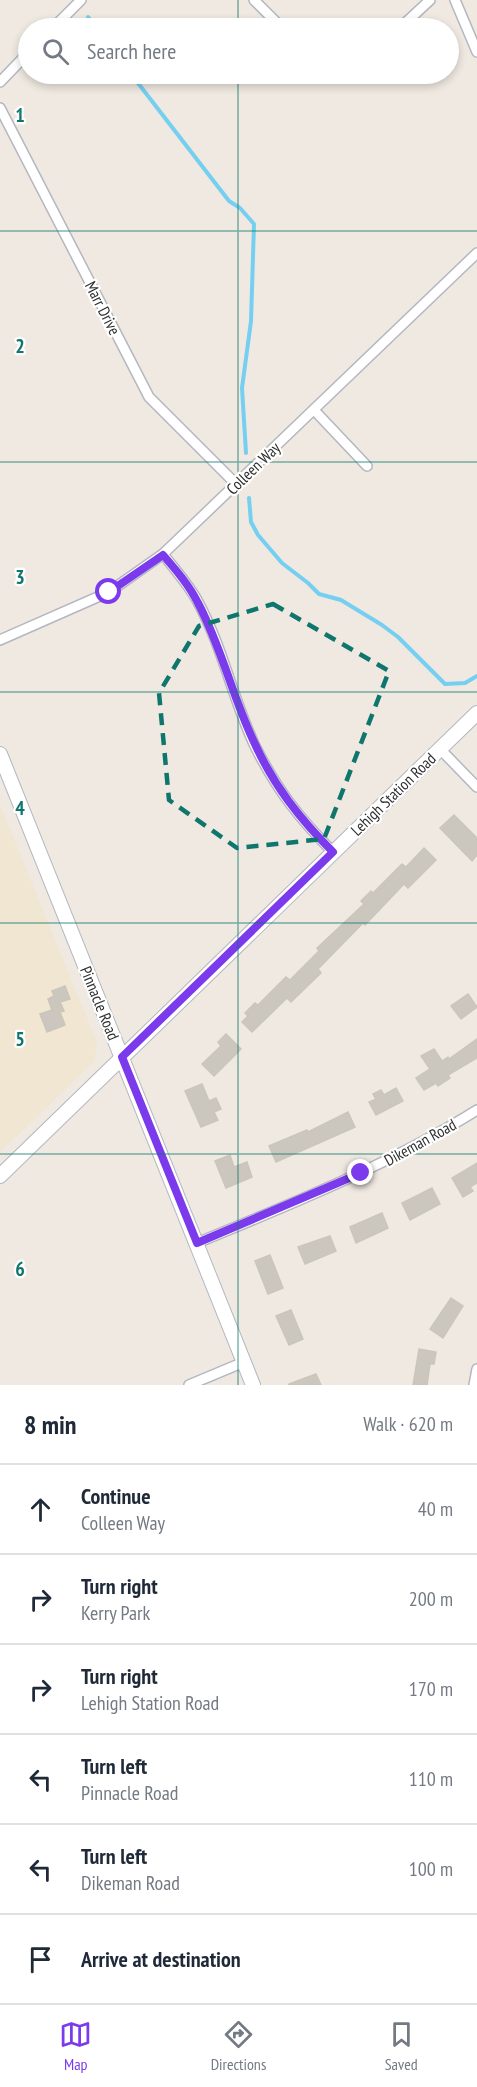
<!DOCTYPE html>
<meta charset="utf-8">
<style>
:root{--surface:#fff;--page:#f2f2f3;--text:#1f2937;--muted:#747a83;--line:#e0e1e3;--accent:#7c3aed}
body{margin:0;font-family:"PT Sans Narrow",sans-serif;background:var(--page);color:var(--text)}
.stop{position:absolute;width:18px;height:18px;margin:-14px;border:4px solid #7c3aed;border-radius:50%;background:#fff}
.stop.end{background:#7c3aed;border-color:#fff;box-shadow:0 2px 6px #0008}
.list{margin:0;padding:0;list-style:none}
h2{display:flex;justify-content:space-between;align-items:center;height:78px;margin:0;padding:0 24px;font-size:26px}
h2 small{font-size:20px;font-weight:400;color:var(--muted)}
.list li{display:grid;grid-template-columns:39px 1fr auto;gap:18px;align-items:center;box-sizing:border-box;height:90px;padding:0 24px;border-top:2px solid var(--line)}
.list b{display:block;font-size:22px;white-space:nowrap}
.list p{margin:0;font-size:20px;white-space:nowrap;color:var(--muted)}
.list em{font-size:20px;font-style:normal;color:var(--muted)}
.icon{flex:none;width:33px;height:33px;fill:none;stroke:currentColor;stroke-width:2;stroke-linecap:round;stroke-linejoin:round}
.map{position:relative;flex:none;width:477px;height:1385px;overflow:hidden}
.search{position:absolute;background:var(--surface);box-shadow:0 3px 9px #0003;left:18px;right:18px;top:18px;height:66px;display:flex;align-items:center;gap:15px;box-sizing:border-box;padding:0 21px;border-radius:33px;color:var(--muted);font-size:22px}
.sheet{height:618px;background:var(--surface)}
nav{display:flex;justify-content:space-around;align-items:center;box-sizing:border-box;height:84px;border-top:2px solid var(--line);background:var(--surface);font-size:16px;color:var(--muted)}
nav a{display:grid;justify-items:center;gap:3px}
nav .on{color:var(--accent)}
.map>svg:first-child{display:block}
</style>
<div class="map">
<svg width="477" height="1385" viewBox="0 0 477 1385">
<rect width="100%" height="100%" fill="#efe9e1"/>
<polygon fill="#f0e6d1" points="0,805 97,1043 94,1061 0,1152"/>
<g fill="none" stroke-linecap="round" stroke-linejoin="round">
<g stroke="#75cff0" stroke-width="4">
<polyline points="88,17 97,28"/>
<polyline points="131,74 229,201 240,208 254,224 251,321 242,388 246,453"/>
<polyline points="249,498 251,522 258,535 282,563 308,583 319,594 341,600 382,625 398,637 445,684 465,683 477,676"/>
</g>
</g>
<g fill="#cbc7bf" stroke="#cbc5ba" stroke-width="1.5">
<polygon points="454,815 477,838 477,855 472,861 440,828"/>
<polygon points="424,848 436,860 408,888 404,884 365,925 363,923 318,969 321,973 291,1002 287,998 252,1032 242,1022 248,1016 245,1013 255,1003 258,1005 286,977 290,980 319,951 317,948 364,904 361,901 371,891 373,893 402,864 406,867"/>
<polygon points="65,986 70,999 60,1002 64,1011 60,1012 65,1025 47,1032 40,1014 52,1010 48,999 54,996 52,991"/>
<polygon points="468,994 477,1007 461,1019 451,1006"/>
<polygon points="226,1034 241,1049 214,1076 202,1064 221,1046 218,1042"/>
<polygon points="477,1039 477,1058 448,1075 450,1078 438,1086 436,1083 424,1090 416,1078 430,1069 421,1056 434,1049 442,1061 448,1057 449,1059"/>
<polygon points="202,1084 209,1101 216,1098 221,1109 214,1112 218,1120 201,1127 185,1091"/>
<polygon points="396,1088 403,1101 376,1115 369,1102 376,1099 373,1094 381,1090 384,1095"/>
<polygon points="348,1112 355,1127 276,1162 269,1146 307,1130 308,1132"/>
<polygon points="230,1155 234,1167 247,1162 252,1177 226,1188 215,1161"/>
<polygon points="477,1163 477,1183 470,1187 473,1191 463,1197 452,1178"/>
<polygon points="432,1188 440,1204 410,1220 402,1203"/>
<polygon points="382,1213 388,1228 356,1243 350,1227"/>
<polygon points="330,1236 336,1251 305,1264 298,1247"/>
<polygon points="270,1255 283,1288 268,1294 255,1261"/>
<polygon points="451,1298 463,1306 443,1338 430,1329"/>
<polygon points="291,1310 303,1339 289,1345 276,1316"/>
<polygon points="419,1349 436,1352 434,1364 430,1364 427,1385 413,1385"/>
<polygon points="316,1374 321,1385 289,1385 289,1384"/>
</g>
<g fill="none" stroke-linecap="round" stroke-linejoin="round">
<g stroke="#b4b7c1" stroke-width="12">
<g id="street">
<polyline points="254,0 282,28"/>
<polyline points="455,0 477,52"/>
<polyline points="53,28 81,0"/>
<polyline points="400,28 430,0"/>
<polyline points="0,82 28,53"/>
<polyline points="0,108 149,397 236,484"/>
<polyline points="314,410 367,466"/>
<path d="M163 554C175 570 189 585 198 602 223 648 233 700 255 746 277 790 299 818 333 852"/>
<polyline points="0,640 109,592 163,554 477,253"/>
<polyline points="440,749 477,787"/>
<path d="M197 1243C293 1203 389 1165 477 1110"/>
<polyline points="189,1385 244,1362"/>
<polyline points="474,1385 477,1369"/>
</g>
</g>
<g stroke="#b4b7c1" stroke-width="16">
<g id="secondary">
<polyline points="0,754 253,1385"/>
<polyline points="0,1176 477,713"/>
</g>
</g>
<use href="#street" stroke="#fff" stroke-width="9"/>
<use href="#secondary" stroke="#fff" stroke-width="14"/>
</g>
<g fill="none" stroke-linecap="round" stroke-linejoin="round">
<path stroke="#7c3aed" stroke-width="8" d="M109 592 163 555C176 570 189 585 198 603 222 648 233 699 255 744 274 786 300 819 333 852L122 1057 197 1243 361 1173"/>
</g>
<path fill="none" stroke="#0f766e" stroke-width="4.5" stroke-dasharray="12 8" stroke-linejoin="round" d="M273 604 389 671 324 839 237 848 169 800 159 693 199 626Z"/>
<path fill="none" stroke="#0f766e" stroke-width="1.5" stroke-opacity="0.55" d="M238 0V28M238 74V1385M0 231H477M0 462H477M0 692H477M0 923H477M0 1154H477"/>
<g text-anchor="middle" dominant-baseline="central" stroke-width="4.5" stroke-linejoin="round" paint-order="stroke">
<g font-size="16" fill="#2e2e2e" stroke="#fff">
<text transform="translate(103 308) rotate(63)">Marr Drive</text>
<text transform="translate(253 468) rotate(-44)">Colleen Way</text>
<text transform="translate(393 794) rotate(-44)">Lehigh Station Road</text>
<text transform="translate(100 1003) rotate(68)">Pinnacle Road</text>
<text transform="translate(420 1142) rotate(-29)">Dikeman Road</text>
</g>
</g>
<g font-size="20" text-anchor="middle" font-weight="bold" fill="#0f766e" stroke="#fff" stroke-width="4.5" stroke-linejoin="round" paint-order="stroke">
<text x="20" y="122">1</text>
<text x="20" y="353">2</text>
<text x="20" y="584">3</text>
<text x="20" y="815">4</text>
<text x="20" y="1046">5</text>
<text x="20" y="1276">6</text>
</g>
</svg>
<div class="stop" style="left:109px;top:592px"></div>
<div class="stop end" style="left:361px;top:1173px"></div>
<div class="search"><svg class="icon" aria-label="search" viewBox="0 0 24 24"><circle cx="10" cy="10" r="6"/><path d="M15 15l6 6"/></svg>Search here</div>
</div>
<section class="sheet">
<h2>8 min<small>Walk · 620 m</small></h2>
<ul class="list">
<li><svg class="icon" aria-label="ahead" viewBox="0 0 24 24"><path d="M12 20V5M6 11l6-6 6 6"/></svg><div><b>Continue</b><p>Colleen Way</p></div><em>40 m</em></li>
<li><svg class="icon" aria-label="right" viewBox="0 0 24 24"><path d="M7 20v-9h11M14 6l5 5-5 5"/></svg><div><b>Turn right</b><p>Kerry Park</p></div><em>200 m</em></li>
<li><svg class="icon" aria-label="right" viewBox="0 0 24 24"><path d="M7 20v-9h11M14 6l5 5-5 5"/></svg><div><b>Turn right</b><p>Lehigh Station Road</p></div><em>170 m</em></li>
<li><svg class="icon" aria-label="left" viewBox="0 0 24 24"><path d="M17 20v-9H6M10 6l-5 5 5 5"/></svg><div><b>Turn left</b><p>Pinnacle Road</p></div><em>110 m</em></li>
<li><svg class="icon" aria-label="left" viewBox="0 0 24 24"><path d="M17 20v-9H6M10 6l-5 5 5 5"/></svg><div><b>Turn left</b><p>Dikeman Road</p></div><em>100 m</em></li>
<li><svg class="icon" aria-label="arrive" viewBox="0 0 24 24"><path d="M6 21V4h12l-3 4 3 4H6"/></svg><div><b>Arrive at destination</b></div></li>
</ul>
</section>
<nav>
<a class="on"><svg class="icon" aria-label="map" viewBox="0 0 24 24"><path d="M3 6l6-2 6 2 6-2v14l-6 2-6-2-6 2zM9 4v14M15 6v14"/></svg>Map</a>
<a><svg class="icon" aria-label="directions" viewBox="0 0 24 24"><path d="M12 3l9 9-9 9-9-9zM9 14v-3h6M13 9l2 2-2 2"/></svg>Directions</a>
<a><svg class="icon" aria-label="saved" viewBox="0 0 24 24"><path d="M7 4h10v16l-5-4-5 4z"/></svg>Saved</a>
</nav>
